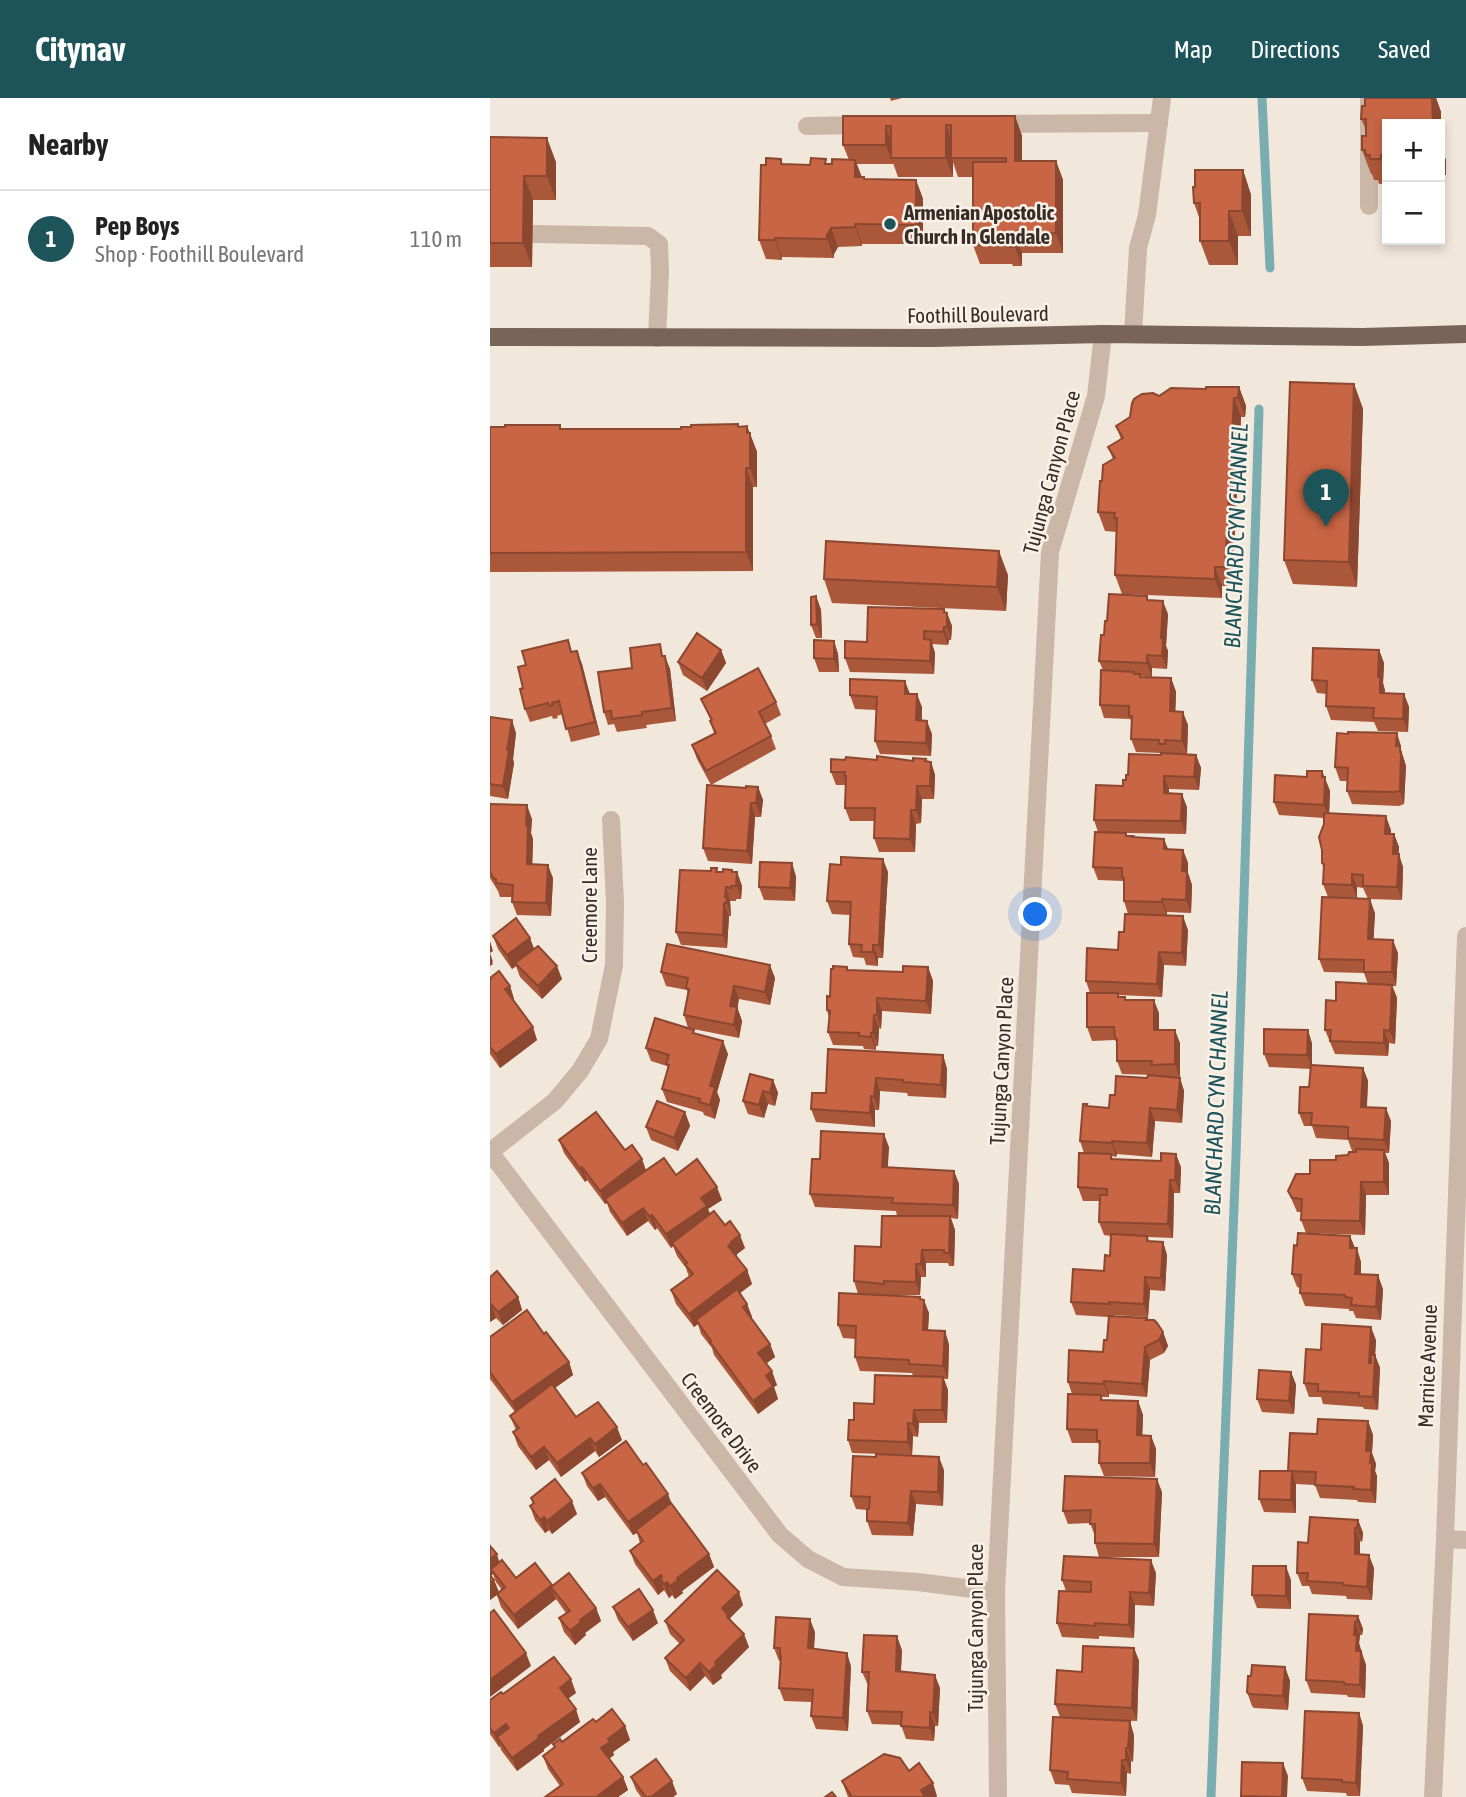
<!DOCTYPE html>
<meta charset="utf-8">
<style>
:root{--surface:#fff;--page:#f6f6f6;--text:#222;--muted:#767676;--line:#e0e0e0;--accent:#1d5459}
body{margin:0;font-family:"Asap Condensed",sans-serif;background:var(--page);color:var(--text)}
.controls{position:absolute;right:21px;top:21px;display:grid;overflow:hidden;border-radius:0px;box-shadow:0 4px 10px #0003}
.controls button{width:63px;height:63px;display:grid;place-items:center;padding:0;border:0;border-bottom:2px solid var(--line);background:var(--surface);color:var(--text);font:35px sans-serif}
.you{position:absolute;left:546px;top:817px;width:24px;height:24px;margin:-18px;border:5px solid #fff;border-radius:50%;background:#1a73e8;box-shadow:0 0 0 10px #1a73e833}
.badge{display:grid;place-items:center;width:46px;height:46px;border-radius:50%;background:var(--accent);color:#fff;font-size:23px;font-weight:700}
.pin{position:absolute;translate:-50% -58px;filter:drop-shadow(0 2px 4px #0008)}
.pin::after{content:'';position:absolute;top:37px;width:24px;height:21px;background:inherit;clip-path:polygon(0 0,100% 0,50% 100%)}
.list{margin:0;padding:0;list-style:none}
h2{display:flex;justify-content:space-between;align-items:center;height:91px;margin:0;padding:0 28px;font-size:30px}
h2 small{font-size:23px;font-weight:400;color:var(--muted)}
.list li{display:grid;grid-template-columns:46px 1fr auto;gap:21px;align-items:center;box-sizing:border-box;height:98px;padding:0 28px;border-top:2px solid var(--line)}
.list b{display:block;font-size:26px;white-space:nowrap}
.list p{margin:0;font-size:23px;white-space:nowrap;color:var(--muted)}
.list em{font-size:23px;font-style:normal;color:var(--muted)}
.map{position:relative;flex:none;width:976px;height:1699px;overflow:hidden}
header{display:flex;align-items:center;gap:42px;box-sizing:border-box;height:98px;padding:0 35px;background:var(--accent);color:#fff}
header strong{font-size:33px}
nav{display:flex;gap:38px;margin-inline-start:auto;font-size:24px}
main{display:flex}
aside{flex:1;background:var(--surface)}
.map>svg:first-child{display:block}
</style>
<header>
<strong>Citynav</strong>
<nav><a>Map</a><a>Directions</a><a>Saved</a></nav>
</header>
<main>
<aside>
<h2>Nearby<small></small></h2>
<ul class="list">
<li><span class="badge">1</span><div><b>Pep Boys</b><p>Shop · Foothill Boulevard</p></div><em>110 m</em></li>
</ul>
</aside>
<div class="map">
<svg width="976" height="1699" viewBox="0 0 976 1699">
<rect width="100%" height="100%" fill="#f2e7db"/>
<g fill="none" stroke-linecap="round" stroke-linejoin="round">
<g stroke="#7aadaf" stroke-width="9">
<polyline points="772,0 780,170"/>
<polyline points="721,1699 746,1058 769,311"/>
</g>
<g stroke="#cab7a7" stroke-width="18">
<polyline points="505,26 669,25"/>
<polyline points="317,28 375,27"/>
<polyline points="879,108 879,0"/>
<polyline points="44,136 158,138 169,146 170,174 167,240"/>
<polyline points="643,236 648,150 657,117 672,0"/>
<polyline points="0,1054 290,1437 318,1461 353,1479 428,1484 506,1494"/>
<polyline points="0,1054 65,1003 90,973 109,941 124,867 125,804 121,722"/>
<polyline points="955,1441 976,1442"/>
<polyline points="508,1699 506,1494 560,454 606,298 613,236"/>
<polyline points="943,1699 955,1441 976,838"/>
</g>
<polyline stroke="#796458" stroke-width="18" points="0,239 442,240 613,236 873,239 976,236"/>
</g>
<g fill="#ab573a" fill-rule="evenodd">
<polygon points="400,0 412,0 401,3"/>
<polygon points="875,0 946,0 951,14 951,50 956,62 956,77 953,77 952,81 950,81 950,26 897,26 897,86 889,86 888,82 884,82 882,76 881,76 872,52 876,38 876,32 871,21 875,8"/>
<polygon points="353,18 525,18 532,38 532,63 566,63 573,82 573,155 532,155 532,168 523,168 522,166 490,166 483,147 483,79 468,79 463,64 463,79 408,79 403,65 403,66 367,66 372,79 374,81 426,82 433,101 433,146 372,146 372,148 348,149 344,156 344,160 292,159 292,162 276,161 269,142 276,67 291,61 293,66 320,67 342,66 359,62 353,47"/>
<polygon points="0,39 66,64 66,102 43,102 42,169 0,169"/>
<polygon points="753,72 761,97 761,138 748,138 748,167 719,167 710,143 710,122 704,105"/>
<polygon points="864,286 873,311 867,489 803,486 794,462"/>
<polygon points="749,289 756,308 755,319 751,319 742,488 732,488 732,500 632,496 625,477 627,434 615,433 608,414 623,361 618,349 631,341 626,328 669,298 716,291"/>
<polygon points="248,326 249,329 257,328 267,354 267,389 263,389 263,473 0,474 0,329 72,331 191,331"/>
<polygon points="518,477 516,513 342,505 334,481"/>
<polygon points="326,498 331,512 332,540 326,540 321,527"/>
<polygon points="658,502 678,516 676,548 678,553 677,571 662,570 662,579 650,578 651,579 681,580 686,594 685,613 698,627 697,656 706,657 711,670 709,692 679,691 679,696 697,709 696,736 636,735 637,738 643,738 643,739 674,741 678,751 693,752 698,765 698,775 702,787 701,815 677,814 677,818 698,832 696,868 674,867 672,899 629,897 629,899 635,899 636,902 669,915 669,932 690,945 690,980 694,993 692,1025 665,1023 662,1059 627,1056 626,1059 622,1058 623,1062 691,1069 690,1095 684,1095 683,1140 658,1139 659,1143 673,1144 677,1157 675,1193 660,1192 658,1219 624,1217 624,1218 657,1222 673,1234 678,1248 674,1255 660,1262 657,1299 619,1296 619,1299 612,1299 613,1302 648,1303 653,1317 652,1337 661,1338 666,1351 665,1379 614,1378 609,1365 610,1349 608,1345 582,1345 577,1331 582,1296 578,1284 613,1254 617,1242 618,1219 586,1217 581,1204 614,1173 620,1158 621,1138 614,1137 609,1124 610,1103 593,1103 588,1089 594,1055 590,1043 597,1006 597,1008 619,1010 625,997 657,980 666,978 665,977 632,976 627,963 627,946 625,942 602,943 597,929 600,895 596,883 628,852 638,816 634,803 634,786 633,783 608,782 603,769 608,734 604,722 633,688 638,677 671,657 671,655 646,654 641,641 642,624 640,621 614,620 610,607 613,572 609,563 617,523"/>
<polygon points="456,514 457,515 462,528 461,542 459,542 458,547 442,546 445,555 444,576 360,574 355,560 377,544"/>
<polygon points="344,543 348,556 349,574 329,574 324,560"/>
<polygon points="231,552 236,565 217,593 193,577 188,564"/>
<polygon points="889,552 894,565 893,585 895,595 914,596 919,609 918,634 888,633 884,624 841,622 836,608 837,596 827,595 822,582"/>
<polygon points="82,554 92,566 110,637 81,644 73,616 67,618 68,620 63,621 62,618 40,624 35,611 33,590"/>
<polygon points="174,558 180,571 186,623 156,627 157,630 127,634 124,626 118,627 114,614"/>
<polygon points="420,596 432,609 432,622 442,636 441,658 390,656 385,643 387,612 365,611 360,597"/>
<polygon points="211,601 286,604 291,617 275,626 281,638 286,651 221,687 207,661 202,647 224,635 220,623 221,623"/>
<polygon points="0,619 26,635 23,661 24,665 18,701 0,698"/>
<polygon points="911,648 911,652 916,668 914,706 909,708 862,706 857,693 858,683 850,683 845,669"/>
<polygon points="403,661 423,663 436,661 436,663 441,664 445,677 444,701 432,701 431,725 426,726 425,754 389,754 384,740 384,723 360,723 355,710 356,687 346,687 341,674 355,662"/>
<polygon points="832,673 840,693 839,715 901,732 901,736 904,736 909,749 908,756 913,769 912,802 878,801 873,790 867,789 867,800 838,799 833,786 834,771 832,765 834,720 789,717 784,704 817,679"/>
<polygon points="268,689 273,702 271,719 265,719 262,766 218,763 213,750 256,690"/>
<polygon points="0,706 42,721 41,735 43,741 42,766 63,780 61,818 27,817 22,804 22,799 10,799 8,793 0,780"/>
<polygon points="227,770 228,774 247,774 252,788 251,801 246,801 246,803 240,803 241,818 239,818 237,850 191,847 186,834 221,773"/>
<polygon points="398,774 393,860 388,860 388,868 376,867 374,860 363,859 359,846 360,817 342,816 337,803"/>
<polygon points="306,778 305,803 274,802 269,789"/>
<polygon points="885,815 883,841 908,855 906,888 902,888 907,900 905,946 899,945 898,958 845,956 835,932 846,903 878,886 874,875 834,874 829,861"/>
<polygon points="3,838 44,850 72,881 52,901 30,879 26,868 22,871 8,851"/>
<polygon points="357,869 358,872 413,874 438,869 443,883 441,916 392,913 391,931 389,930 388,948 386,948 386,952 374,951 373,948 343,947 338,934 339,920 337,912 340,899"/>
<polygon points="171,874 285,880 280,907 249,901 247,909 252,923 249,940 198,930 194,917 198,896 197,892 176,888"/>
<polygon points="0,882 20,888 24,901 23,902 47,942 10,970 0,956"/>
<polygon points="205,935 238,956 227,994 230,1002 225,1021 214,1017 213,1014 177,1004 172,991 178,971 177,968 161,963 156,950"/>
<polygon points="822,945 822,967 873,970 878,983 877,1009 901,1023 899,1055 895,1055 899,1065 899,1097 876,1097 875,1137 816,1135 811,1122 811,1114 807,1114 798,1093 820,1076 858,1057 862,1053 858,1042 826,1040 822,1028 814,1028 809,1015 819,989 821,971 779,969 774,956"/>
<polygon points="453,957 457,971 456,1000 418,998 417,995 390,993 389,1012 385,1012 385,1029 326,1024 321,1011 336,995"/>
<polygon points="283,982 288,995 285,1008 278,1006 274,1020 258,1016 253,1003"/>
<polygon points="195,1014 200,1028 188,1053 161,1042 156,1029"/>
<polygon points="69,1042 135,1052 156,1072 186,1077 232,1102 218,1111 220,1116 235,1127 255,1150 247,1156 247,1159 257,1172 262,1186 250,1195 257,1206 262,1219 261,1220 280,1246 285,1259 276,1265 287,1287 284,1289 288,1301 268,1316 224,1257 222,1250 211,1236 208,1226 204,1229 186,1206 181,1192 199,1179 196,1170 187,1158 183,1148 181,1150 167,1130 165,1132 158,1123 137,1138 120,1114 117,1105 115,1106 97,1082 95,1084 74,1055"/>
<polygon points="399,1049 397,1070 464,1073 469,1086 468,1121 461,1120 465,1132 464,1168 459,1168 458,1165 436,1165 436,1179 431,1179 430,1197 398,1197 431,1201 439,1215 438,1233 455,1233 459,1247 458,1281 454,1281 458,1292 457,1325 429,1325 428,1339 423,1338 422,1357 362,1355 358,1342 364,1322 423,1278 422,1275 370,1273 365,1259 366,1241 353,1240 348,1227 368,1196 364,1183 391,1149 407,1118 406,1113 325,1109 320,1096 330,1061"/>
<polygon points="860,1138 871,1164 871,1176 893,1191 891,1222 866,1220 863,1213 859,1213 859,1211 815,1208 810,1195 810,1190 807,1189 802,1176 807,1148"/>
<polygon points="0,1179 28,1199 32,1212 13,1227 6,1220 0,1224"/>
<polygon points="54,1236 79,1264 83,1277 65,1290 86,1319 132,1342 109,1359 105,1353 71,1379 59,1362 46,1372 28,1348 23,1334 26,1332 20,1318 25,1314 0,1281 0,1239"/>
<polygon points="886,1242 885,1257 890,1270 888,1312 874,1311 873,1309 833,1306 831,1299 819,1299 814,1285 831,1252"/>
<polygon points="801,1274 806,1287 804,1316 772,1314 767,1301"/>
<polygon points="878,1323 883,1337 882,1355 886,1366 885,1373 887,1378 886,1405 868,1404 867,1402 830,1400 825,1387 806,1386 806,1415 774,1414 769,1401 799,1373 827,1336"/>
<polygon points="386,1359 454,1372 453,1408 426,1406 423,1438 382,1437 377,1423 377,1412 366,1411 361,1398"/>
<polygon points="92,1375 181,1405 219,1456 224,1469 192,1493 193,1495 185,1501 182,1497 179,1500 174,1492 168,1497 145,1466 140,1453 150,1445 147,1435 143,1437 115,1399 108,1403 97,1388"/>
<polygon points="672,1394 669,1459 609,1459 605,1445 605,1438 600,1425 578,1426 573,1413"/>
<polygon points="41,1400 87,1416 62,1436 59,1432 55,1435 45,1422 40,1408 43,1406"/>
<polygon points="868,1422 873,1435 872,1444 870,1443 870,1456 884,1470 882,1502 857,1501 856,1498 822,1496 819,1488 812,1488 807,1475 818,1445"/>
<path d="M0 1448 9 1464 26 1480 63 1488 106 1510 111 1523 95 1535 96 1537 85 1547 74 1534 69 1520 76 1515 66 1501 28 1531 11 1509 7 1497 0 1502ZM3 1476 6 1484 12 1492 9 1494 4 1482 1 1478Z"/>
<polygon points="666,1475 664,1508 645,1507 644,1540 609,1538 609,1541 572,1539 567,1525 576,1493 572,1482"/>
<polygon points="801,1482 801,1511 767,1510 762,1497"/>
<polygon points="253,1507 240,1520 259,1549 231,1577 232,1580 223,1587 215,1578 200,1593 180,1573 175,1560 190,1546 180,1536 175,1523"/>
<polygon points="123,1509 168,1525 143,1543 128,1522"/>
<polygon points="868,1518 873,1531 872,1537 870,1537 869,1545 876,1567 875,1600 858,1599 857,1597 821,1595 816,1582"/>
<polygon points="325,1534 324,1551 361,1568 358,1633 326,1631 321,1618 322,1604 294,1603 289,1590 291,1563 289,1563 284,1550"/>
<polygon points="644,1550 649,1563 647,1623 596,1621 644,1637 643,1664 641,1663 641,1676 637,1675 636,1698 582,1695 579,1687 565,1686 560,1672 570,1619 565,1606 592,1574"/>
<polygon points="412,1552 411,1573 450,1590 448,1628 445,1628 444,1643 416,1641 411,1627 382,1626 377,1613 378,1587 372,1574"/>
<polygon points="795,1569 800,1583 798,1612 764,1610 762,1608 757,1594 761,1578"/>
<polygon points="86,1595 78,1600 90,1624 54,1651 54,1653 27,1673 11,1652 10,1648 9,1649 0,1636 0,1602 13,1596"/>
<polygon points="869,1615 873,1628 870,1698 857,1698 856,1695 817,1693 812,1680"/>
<polygon points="106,1624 135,1628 140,1642 123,1654 124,1657 119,1661 133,1679 138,1692 128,1699 55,1699 70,1688 58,1671 53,1658 64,1649 63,1646 72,1644"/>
<polygon points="419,1673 447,1698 446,1699 358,1699 352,1683"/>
<polygon points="141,1679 187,1696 183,1699 151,1699 146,1692"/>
</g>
<g fill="#8b4730">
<polygon points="941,0 946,0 951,14 951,50 956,62 956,77 950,59 950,26 943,26"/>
<polygon points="525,18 532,38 532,82 525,63"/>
<polygon points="456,27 463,46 461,60 463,64 463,79 456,60"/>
<polygon points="396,28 402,47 401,60 403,66 396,47"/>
<polygon points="57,40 66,64 66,102 57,78"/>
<polygon points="891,57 897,76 897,80 891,61"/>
<polygon points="365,62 372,81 365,79"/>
<polygon points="566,63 573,82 573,155 566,135"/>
<polygon points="753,72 761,97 761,138 752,113"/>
<polygon points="34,78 43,102 42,169 33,145"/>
<polygon points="426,82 433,101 433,146 426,127"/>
<polygon points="739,113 748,138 748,167 739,143"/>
<polygon points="365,126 372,146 372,148 365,129"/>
<polygon points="341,130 348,149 344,156 344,160 337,141 337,137"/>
<polygon points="525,136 532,155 532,168 525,149"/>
<polygon points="285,140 292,159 292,162 285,142"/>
<polygon points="864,286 873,311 867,489 859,464"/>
<polygon points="749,289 756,308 755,319 748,300"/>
<polygon points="744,300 751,319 742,488 735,469"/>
<polygon points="257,328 267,354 267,389 260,370"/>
<polygon points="256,370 263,389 263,473 256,454"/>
<polygon points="509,453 518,477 516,513 507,489"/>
<polygon points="725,469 732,488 732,500 725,481"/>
<polygon points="326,498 331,512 332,540 327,526"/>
<polygon points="673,503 678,516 676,548 678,553 677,571 672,558 671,540"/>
<polygon points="454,511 457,518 457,515 462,528 461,542 457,529"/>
<polygon points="454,529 459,542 458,547 453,534"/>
<polygon points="441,542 445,555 444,576 440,563"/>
<polygon points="344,543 348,556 349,574 344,561"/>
<polygon points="231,552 236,565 217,593 212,580"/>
<polygon points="889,552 894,565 893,585 895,592 894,608 890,595 888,579"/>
<polygon points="87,553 92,566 110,637 105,624"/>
<polygon points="657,557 662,570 662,579 657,565"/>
<polygon points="175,558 180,571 186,623 182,610"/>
<polygon points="681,580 686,594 685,626 680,613"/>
<polygon points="415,583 420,596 415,596"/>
<polygon points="427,596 432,609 431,635 426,622"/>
<polygon points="914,596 919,609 918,634 913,621"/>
<polygon points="693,614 698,627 697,656 692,643"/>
<polygon points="22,622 26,635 23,661 24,665 18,701 13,688"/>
<polygon points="437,623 442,636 441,658 436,645"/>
<polygon points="907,635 911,648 911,652 916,668 914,706 910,693 906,648"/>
<polygon points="706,657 711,670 709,692 704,679"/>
<polygon points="436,661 440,674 441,664 445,677 444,701 440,688"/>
<polygon points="832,673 840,693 839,720 834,707"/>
<polygon points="674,678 679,691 678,709 674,695"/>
<polygon points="427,688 432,701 431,725 426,712"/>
<polygon points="268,689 273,702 271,719 266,705"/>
<polygon points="692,696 697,709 696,736 691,723"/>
<polygon points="261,705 265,719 262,766 257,753"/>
<polygon points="37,707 42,721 41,735 43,741 42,779 37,766"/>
<polygon points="421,712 426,726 425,754 420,741"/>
<polygon points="896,718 901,732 900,749 895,736"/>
<polygon points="904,736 909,749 908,769 903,756"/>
<polygon points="674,741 679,754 674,751"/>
<polygon points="693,752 698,765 698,775 702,787 701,815 696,802 692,773"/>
<polygon points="909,756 913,769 912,802 907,789"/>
<polygon points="393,761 398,774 393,860 389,847"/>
<polygon points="302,765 306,778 305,803 300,790"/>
<polygon points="58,767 63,780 61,818 56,805"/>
<polygon points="242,772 246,784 247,774 252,788 251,801"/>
<polygon points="862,776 867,789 867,800 862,787"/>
<polygon points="236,789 240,803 241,818 235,799"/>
<polygon points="672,801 677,814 677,818 672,804"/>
<polygon points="880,801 885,815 883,854 878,841"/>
<polygon points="234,805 239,818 237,850 233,837"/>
<polygon points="693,818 698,832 696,868 692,855"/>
<polygon points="40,840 45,853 25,865 26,868 22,871 17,857"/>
<polygon points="903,842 908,855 906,888 902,874"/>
<polygon points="0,843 3,853 0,855 3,864 2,864 3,866 0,868"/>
<polygon points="383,847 388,860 388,868 383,854"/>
<polygon points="669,854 674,867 672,899 667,886"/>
<polygon points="280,867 285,880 280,907 275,894"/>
<polygon points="67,868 72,881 52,901 48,888"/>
<polygon points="438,869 443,883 441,916 436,903"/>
<polygon points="902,887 907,900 905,946 900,933"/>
<polygon points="20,888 24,901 20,905 15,891"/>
<polygon points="244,888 249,901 245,922 240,908"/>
<polygon points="387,900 392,913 391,931 387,917"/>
<polygon points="664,902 669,915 669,945 664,932"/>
<polygon points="247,909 252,923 249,940 244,927"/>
<polygon points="384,917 389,930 388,948 383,935"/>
<polygon points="43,929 47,942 10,970 6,956"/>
<polygon points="685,932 690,945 690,980 685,966"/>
<polygon points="818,932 822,945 822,971 817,957"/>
<polygon points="894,932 899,945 898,958 894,945"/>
<polygon points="381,935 386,948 386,952 381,939"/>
<polygon points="233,943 238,956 227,994 230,1002 225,1021 220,1007 220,988"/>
<polygon points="453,957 457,971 456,1000 451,987"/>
<polygon points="873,970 878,983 876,1022 871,1009"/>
<polygon points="386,980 390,993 389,1012 384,999"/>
<polygon points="690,980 694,993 692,1025 687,1012"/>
<polygon points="283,982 288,995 285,1008 280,995"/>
<polygon points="273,993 278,1006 274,1020 269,1007"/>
<polygon points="381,998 385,1012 385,1029 380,1015"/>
<polygon points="660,1010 665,1023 662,1059 657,1045"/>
<polygon points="896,1010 901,1023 899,1055 894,1042"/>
<polygon points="195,1014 200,1028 188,1053 184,1040"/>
<polygon points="394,1036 399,1049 397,1083 392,1069"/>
<polygon points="622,1043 627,1056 626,1059 622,1045"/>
<polygon points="894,1052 899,1065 899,1097 894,1084"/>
<polygon points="686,1056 691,1069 690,1095 685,1082"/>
<polygon points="152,1061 157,1075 115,1101 117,1105 115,1106 110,1093"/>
<polygon points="92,1069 97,1082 95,1084 90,1071"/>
<polygon points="464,1073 469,1086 468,1121 463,1107"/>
<polygon points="680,1082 684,1095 683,1140 678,1126"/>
<polygon points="871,1084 876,1097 875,1137 870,1123"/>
<polygon points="227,1089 232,1102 218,1111 222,1121 182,1145 183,1148 181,1150 176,1136 211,1100"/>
<polygon points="153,1110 158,1123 137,1138 132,1125"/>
<polygon points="162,1117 167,1130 165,1132 160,1119"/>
<polygon points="460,1118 465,1132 464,1168 459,1155"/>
<polygon points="250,1137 255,1150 247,1156 247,1158 243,1161 238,1148 241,1144"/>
<polygon points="860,1138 865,1151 860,1150"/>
<polygon points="673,1144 677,1157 675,1193 671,1180"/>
<polygon points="867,1150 871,1164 870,1189 865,1176"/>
<polygon points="432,1152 436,1165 436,1179 431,1166"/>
<polygon points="426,1166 431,1179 430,1197 426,1184"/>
<polygon points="257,1172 262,1186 209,1226 206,1222 208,1226 204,1229 199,1216"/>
<polygon points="888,1177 893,1191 891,1222 886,1209"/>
<polygon points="655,1179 660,1192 658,1219 654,1206"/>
<polygon points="28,1199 32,1212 13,1227 8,1214"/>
<polygon points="434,1202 439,1215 437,1246 433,1232"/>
<polygon points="1,1206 6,1220 0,1224 0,1208"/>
<polygon points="257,1206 262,1219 258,1223 253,1209"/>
<polygon points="881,1229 886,1242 884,1278 879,1265"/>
<polygon points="455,1233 459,1247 458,1281 453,1268"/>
<polygon points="673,1234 678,1248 674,1255 669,1242"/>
<polygon points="280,1246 285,1259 273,1268 268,1255"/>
<polygon points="655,1249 660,1262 657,1299 652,1286"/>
<polygon points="885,1257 890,1270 888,1312 883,1299"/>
<polygon points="79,1264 83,1277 27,1317 22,1304"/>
<polygon points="282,1273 287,1287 284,1289 288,1301 268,1316 263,1303 276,1278"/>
<polygon points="801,1274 806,1287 804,1316 799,1303"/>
<polygon points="453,1279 458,1292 457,1325 452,1312"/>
<polygon points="614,1283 619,1296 619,1299 614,1286"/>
<polygon points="648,1303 653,1317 652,1350 647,1337"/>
<polygon points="424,1312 429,1325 428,1339 423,1326"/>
<polygon points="878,1323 883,1337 882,1355 886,1366 885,1373 887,1378 886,1405 881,1392 876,1353"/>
<polygon points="418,1325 423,1338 422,1357 418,1344"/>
<polygon points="127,1329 132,1342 109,1359 105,1346"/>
<polygon points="661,1338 666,1351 665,1379 660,1365"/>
<polygon points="100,1340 105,1353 71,1379 67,1365"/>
<polygon points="54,1349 59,1362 46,1372 41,1359"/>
<polygon points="449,1359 454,1372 453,1408 448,1394"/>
<polygon points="802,1373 806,1387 806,1415 801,1402"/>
<polygon points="667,1381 672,1394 669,1459 664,1446"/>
<polygon points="110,1386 115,1399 108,1403 103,1390"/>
<polygon points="421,1393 426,1406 423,1438 418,1425"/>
<polygon points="178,1396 183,1409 146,1432 147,1435 143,1437 138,1424"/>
<polygon points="82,1403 87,1416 62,1436 57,1423"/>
<polygon points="54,1419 59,1432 55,1435 50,1422"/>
<polygon points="868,1422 873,1435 872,1444 867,1430"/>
<polygon points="865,1430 870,1443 870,1469 865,1456"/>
<polygon points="7,1456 11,1470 1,1471 3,1476 0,1478 0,1461"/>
<polygon points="219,1456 224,1469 192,1493 193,1495 185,1501 180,1488 187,1480"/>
<polygon points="879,1457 884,1470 882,1502 877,1489"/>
<polygon points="661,1462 666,1475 664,1508 659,1495"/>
<polygon points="796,1468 801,1482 801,1511 796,1498"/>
<polygon points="171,1477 177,1484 182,1497 179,1500 174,1486 170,1480 174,1492 168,1497 163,1483"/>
<polygon points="4,1482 9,1495 0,1502 0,1485"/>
<polygon points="62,1487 61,1489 66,1501 28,1531 24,1517"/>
<polygon points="249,1494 253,1507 240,1520 243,1530 232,1510"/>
<polygon points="640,1494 645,1507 644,1540 639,1527"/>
<polygon points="106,1510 111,1523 95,1535 96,1537 85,1547 80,1533 90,1522"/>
<polygon points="163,1512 168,1525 143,1543 138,1529"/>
<polygon points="868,1518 873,1531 872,1537 867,1524"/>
<polygon points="320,1521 325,1534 323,1564 318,1550"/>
<polygon points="865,1524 870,1537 869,1545 871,1554 876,1567 875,1600 870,1587 864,1537"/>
<polygon points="254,1536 259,1549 231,1577 232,1580 223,1587 219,1574 225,1564"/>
<polygon points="407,1538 412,1552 410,1586 406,1573"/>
<polygon points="644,1550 649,1563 647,1623 642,1610"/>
<polygon points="36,1555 41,1568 0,1599 0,1582"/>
<polygon points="357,1555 361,1568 358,1633 353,1620"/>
<polygon points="210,1565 215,1578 200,1593 196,1580"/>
<polygon points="795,1569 800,1583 798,1612 793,1598"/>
<polygon points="445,1577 450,1590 448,1628 443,1615"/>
<polygon points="81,1581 86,1595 75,1603 70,1590"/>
<polygon points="86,1611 90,1624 54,1651 54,1653 27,1673 22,1660 48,1638"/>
<polygon points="440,1614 445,1628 444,1643 440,1630"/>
<polygon points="869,1615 873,1628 870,1698 866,1685"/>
<polygon points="640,1623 644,1637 643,1664 638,1650"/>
<polygon points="16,1626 21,1639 7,1639 10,1648 9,1649 4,1635"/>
<polygon points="135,1628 140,1642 123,1654 124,1657 116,1663 111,1650 118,1641"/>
<polygon points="636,1650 641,1663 641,1676 636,1662"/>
<polygon points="632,1662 637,1675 636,1698 631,1685"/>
<polygon points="793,1665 798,1678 797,1699 792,1699"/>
<polygon points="133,1679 138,1692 128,1699 106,1699"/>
<polygon points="182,1683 187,1696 183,1699 161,1699"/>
<polygon points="443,1685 447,1698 446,1699 433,1699 431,1692"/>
</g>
<g fill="#c76544" stroke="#8b4730" stroke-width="2">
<polygon points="875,0 942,0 943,26 897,26 897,60 896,60 895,57 891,57 891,61 880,61 880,57 876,57 875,52 872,52 872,38 876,38 876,21 871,21 872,8 875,8"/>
<polygon points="353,18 525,18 525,63 566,63 566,135 525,136 525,149 516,148 516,147 483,147 483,64 516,64 516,60 461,60 461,27 456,27 456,60 401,60 401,28 396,28 396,47 353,47"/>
<polygon points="0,39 57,40 57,78 34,78 33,145 0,145"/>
<polygon points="276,60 291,61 291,66 320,67 321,60 336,61 335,66 342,66 342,61 365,62 365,79 374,79 374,81 426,82 426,127 365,126 365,129 341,130 337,137 337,141 285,140 285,142 269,142 271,67 276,67"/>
<polygon points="705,72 753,72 752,113 739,113 739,143 710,143 710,105 704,105 703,89 705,89"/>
<polygon points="800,284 864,286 859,464 794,462"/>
<polygon points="716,289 749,289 748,300 744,300 735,469 725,469 725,481 625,477 627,420 624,420 625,415 608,414 610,383 612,383 613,367 625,360 618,349 633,340 626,328 640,319 642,305 644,301 652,296 663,295 669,298 681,290 716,291"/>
<polygon points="248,326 248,329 257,328 257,335 260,335 260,370 256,370 256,454 0,455 0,329 15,329 15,327 70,327 70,331 191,331 191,329 201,329 201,327"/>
<polygon points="336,443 509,453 507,489 334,481"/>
<polygon points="619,496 657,498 657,502 673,503 671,540 673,540 672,558 657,557 657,565 609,563 611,537 614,537 615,523 617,523"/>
<polygon points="326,498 327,526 321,527 321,499"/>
<polygon points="378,509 454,511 454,514 457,515 457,529 454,529 453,534 434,533 434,541 441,542 440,563 355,560 355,543 377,544"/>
<polygon points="207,535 231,552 212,580 188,564"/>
<polygon points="78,542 81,554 87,553 105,624 76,631 69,603 62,605 63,607 59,608 58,605 35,611 30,591 33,590 28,569 36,567 32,553"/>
<polygon points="324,542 344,543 344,561 324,560"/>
<polygon points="170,546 172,558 175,558 182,610 152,614 152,617 122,621 121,613 114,614 108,574 142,570 140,550"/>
<polygon points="823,550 889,552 888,579 890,579 890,595 914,596 913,621 883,620 884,610 836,608 837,583 822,582"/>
<polygon points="268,570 286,604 269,614 281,638 216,673 202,647 226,635 220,623 222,622 211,601"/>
<polygon points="611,572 644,574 644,576 650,576 650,579 681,580 680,613 693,614 692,643 675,642 675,646 669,646 669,642 641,641 642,618 639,618 639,608 610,607"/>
<polygon points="360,581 415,583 415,596 427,596 426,622 437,623 436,645 385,643 387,599 360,597"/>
<polygon points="0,619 22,622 17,652 19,652 13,688 0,686"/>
<polygon points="858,634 907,635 906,648 910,648 910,654 911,654 910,693 904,694 857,693 858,670 845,669 847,635 858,636"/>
<polygon points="671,655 706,657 704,679 674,678 674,695 692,696 691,723 604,722 606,687 633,688 633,682 636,682 636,677 638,677 639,656 671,657"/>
<polygon points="387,658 423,663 423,660 436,661 435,663 441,664 440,688 427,688 426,712 421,712 420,741 384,740 385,710 355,710 356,678 354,678 355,674 341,674 341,661 355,662 356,659 387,662"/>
<polygon points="817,673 832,673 832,679 835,679 834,707 784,704 785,677 817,679"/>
<polygon points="217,687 256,690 256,688 268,689 266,705 261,705 257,753 213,750"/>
<polygon points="0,706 37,707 36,727 38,727 37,766 58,767 56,805 22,804 23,787 6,785 6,781 4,781 0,774"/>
<polygon points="834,715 896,718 895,736 904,736 903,756 909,756 907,789 873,788 873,777 862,776 862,787 833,786 834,766 832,765 832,752 829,739 834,726"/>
<polygon points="605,734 636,735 636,738 643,738 642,739 674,741 674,751 693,752 692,773 697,774 696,802 672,801 672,804 634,803 634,780 632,779 632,770 603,769"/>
<polygon points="351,759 393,761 389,847 383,847 383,854 371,854 372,847 359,846 361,804 337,803 340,766 351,767"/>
<polygon points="270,764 302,765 300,790 269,789"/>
<polygon points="221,770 227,770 226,774 233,774 233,771 242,772 242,774 247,774 246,788 241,788 241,790 236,789 235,799 237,799 236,805 234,805 233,837 186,834 190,772 221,773"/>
<polygon points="832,799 880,801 878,841 903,842 902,874 874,874 874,862 829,861"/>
<polygon points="635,816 693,818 692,855 669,854 667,886 596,883 597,850 628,852 629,834 634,834"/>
<polygon points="26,820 40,840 17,857 3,838"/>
<polygon points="177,846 280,867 275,894 244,888 240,908 247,909 244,927 194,917 199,891 196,890 198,880 171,874"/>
<polygon points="48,848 67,868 48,888 25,865"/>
<polygon points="343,868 357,869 357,872 413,874 413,868 438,869 436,903 387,900 387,917 384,917 383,935 381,935 381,939 369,938 369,935 338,934 340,913 337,912 337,898 340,899 341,871 343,871"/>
<polygon points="9,873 20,888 15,891 43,929 6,956 0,949 0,882 1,881 0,880"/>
<polygon points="846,884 902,887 900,933 894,932 894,945 840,943 841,932 835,932 836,902 846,903"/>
<polygon points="597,895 628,895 628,899 635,899 635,902 664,902 664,932 685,932 685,966 661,967 662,963 627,963 627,941 625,940 624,929 597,929"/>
<polygon points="165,920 204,932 203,935 233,943 220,988 225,989 220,1007 209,1004 210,1001 172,991 179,967 176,966 179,957 156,950"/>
<polygon points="774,931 818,932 817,957 774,956"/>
<polygon points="338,951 453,957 451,987 413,984 413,982 386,980 384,999 381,998 380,1015 321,1011 322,995 336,995"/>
<polygon points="821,967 873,970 871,1009 896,1010 894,1042 858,1040 858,1029 821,1027 822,1015 809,1015 810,989 819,989"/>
<polygon points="260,976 283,982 280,995 273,993 269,1007 253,1003"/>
<polygon points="658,977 690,980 687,1012 660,1010 657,1045 622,1043 622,1045 590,1043 593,1006 597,1006 596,1008 619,1010 620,997 625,997 626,978 657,980"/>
<polygon points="167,1003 195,1014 184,1040 156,1029"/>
<polygon points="106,1014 135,1052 142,1047 152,1061 110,1093 92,1069 90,1071 69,1042"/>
<polygon points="331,1033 394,1036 392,1069 464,1073 463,1107 402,1105 403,1100 320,1096 322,1061 330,1061"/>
<polygon points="866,1051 894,1052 894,1084 871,1084 870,1123 811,1122 812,1101 802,1100 798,1093 806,1076 820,1076 820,1062 846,1062 846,1058 858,1057 859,1054 866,1054"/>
<polygon points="589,1055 621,1056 621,1061 671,1063 671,1055 686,1056 685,1082 680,1082 678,1126 609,1124 610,1097 617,1097 617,1091 588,1089"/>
<polygon points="174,1060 186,1077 207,1061 227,1089 211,1100 217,1108 176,1136 162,1117 160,1119 153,1110 132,1125 115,1101"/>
<polygon points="224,1113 235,1127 240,1123 250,1137 241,1144 242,1145 238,1148 257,1172 199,1216 181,1192 203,1176 195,1166 197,1165 182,1145"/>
<polygon points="392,1118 460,1118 459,1155 454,1155 454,1152 432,1152 431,1166 426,1166 426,1184 394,1183 394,1186 364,1183 365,1148 391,1149"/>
<polygon points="808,1135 860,1138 860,1150 867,1150 865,1176 888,1177 886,1209 861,1207 862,1200 855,1199 855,1197 810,1195 811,1177 802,1176 804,1147 807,1148"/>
<polygon points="621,1136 657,1138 657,1143 673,1144 671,1180 655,1179 654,1206 619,1204 619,1206 581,1204 583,1171 614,1173 615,1157 620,1158"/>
<polygon points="7,1173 28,1199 8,1214 1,1206 0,1208 0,1179"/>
<polygon points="247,1191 257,1206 253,1209 280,1246 268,1255 282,1273 276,1278 283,1288 263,1303 220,1244 221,1243 206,1222"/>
<polygon points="349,1195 430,1199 430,1201 434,1202 433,1232 455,1233 453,1268 419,1266 419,1262 365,1259 366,1228 348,1227"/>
<polygon points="37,1212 54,1236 56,1234 79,1264 22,1304 0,1274 0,1239"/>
<polygon points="619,1218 657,1220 656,1222 664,1222 667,1225 673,1234 669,1242 655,1249 652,1286 614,1283 614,1286 578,1284 579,1252 613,1254 614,1242 617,1242"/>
<polygon points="832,1226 881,1229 879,1265 881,1265 881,1257 885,1257 883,1299 869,1298 869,1295 828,1293 828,1286 814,1285 816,1251 831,1252"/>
<polygon points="769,1272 801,1274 799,1303 767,1301"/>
<polygon points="385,1277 453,1279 452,1312 424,1312 423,1326 418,1325 418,1344 358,1342 359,1322 364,1322 364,1305 384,1306"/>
<polygon points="62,1286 86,1319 108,1304 127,1329 105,1346 100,1340 67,1365 54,1349 41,1359 23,1334 29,1330 20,1318"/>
<polygon points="578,1296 611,1297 611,1302 648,1303 647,1337 661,1338 660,1365 609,1365 610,1343 607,1343 607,1332 577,1331"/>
<polygon points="828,1321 878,1323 876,1353 881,1353 880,1365 882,1365 881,1392 863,1391 864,1389 825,1387 826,1374 798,1373 800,1335 827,1336"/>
<polygon points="136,1343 153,1367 156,1365 178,1396 138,1424 110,1386 103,1390 92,1375"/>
<polygon points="386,1356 449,1359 448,1394 421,1393 418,1425 377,1423 377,1411 379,1411 380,1399 361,1398 363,1358 386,1359"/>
<polygon points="770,1373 802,1373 801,1402 769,1401"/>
<polygon points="575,1378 667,1381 664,1446 605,1445 605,1426 600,1426 601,1412 573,1413"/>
<polygon points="65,1381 82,1403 57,1423 54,1419 50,1422 40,1408 44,1405 41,1400"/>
<polygon points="181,1405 219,1456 187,1480 188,1482 180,1488 177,1484 174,1486 170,1480 172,1479 171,1477 163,1483 140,1453 153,1443 146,1432"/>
<polygon points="820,1419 868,1422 867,1430 865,1430 865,1456 879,1457 877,1489 853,1487 853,1485 817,1483 818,1475 807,1475 808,1444 818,1445"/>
<polygon points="0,1448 7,1456 0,1461"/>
<polygon points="574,1458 661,1462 659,1495 640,1494 639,1527 605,1525 605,1528 567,1525 569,1493 601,1494 601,1484 572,1482"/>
<polygon points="12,1462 26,1480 45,1465 62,1487 24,1517 7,1496 15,1489 1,1471"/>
<polygon points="763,1468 796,1468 796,1498 762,1497"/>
<polygon points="227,1472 249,1494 232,1510 238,1517 237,1519 254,1536 225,1564 227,1566 219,1574 210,1565 196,1580 175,1560 194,1542 175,1523"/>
<polygon points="79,1475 106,1510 90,1522 91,1524 80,1533 69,1520 80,1513 61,1489"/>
<polygon points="0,1477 4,1482 0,1485"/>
<polygon points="149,1491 163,1512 138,1529 123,1509"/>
<polygon points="4,1512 36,1555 0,1582 0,1515"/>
<polygon points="819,1516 868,1518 867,1524 865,1524 864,1537 867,1537 866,1553 871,1553 870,1587 854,1586 854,1584 816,1582"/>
<polygon points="286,1519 320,1521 318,1550 357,1555 353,1620 321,1618 323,1592 289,1590 291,1558 290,1558 290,1550 284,1550"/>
<polygon points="374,1537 407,1538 406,1573 445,1577 443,1615 440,1614 440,1630 411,1628 412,1614 377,1613 379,1574 372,1574"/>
<polygon points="593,1548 644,1550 642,1610 565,1606 567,1572 592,1574"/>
<polygon points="64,1559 81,1581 70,1590 86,1611 48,1638 49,1640 22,1660 7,1639 19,1630 16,1626 4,1635 0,1630 0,1602 11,1594 13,1596"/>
<polygon points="762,1567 795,1569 793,1598 759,1596 757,1594 758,1578 761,1578"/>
<polygon points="122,1611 135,1628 118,1641 120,1644 111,1650 133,1679 106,1699 55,1699 73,1686 53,1658 65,1649 63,1646 70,1641 72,1644 103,1621 106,1624"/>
<polygon points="815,1613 869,1615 866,1685 852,1684 852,1682 812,1680"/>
<polygon points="563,1619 640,1623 638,1650 636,1650 636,1662 632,1662 631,1685 577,1681 578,1674 560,1672"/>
<polygon points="394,1656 410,1660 419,1673 429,1665 443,1685 431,1692 435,1699 362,1699 352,1683"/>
<polygon points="166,1661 182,1683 161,1699 156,1699 141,1679"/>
<polygon points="752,1664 793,1665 792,1699 751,1698"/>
<polygon points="342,1694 346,1699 335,1699"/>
</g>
<circle fill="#1d5459" stroke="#faf1e8" stroke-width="2.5" cx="400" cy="126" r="7"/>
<g text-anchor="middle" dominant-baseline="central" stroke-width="5" stroke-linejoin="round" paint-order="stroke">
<g font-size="21" font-weight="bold" fill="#372c28" stroke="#faf1e8" text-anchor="start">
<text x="414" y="114">Armenian Apostolic<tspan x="414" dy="24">Church In Glendale</tspan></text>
</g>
<g font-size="21" fill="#372c28" stroke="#faf1e8">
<text transform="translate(488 216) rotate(-1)">Foothill Boulevard</text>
<text transform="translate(561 374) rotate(-75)">Tujunga Canyon Place</text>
<text transform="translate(99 807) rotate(-90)">Creemore Lane</text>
<text transform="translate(511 963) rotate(-87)">Tujunga Canyon Place</text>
<text transform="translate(937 1268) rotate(-88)">Marnice Avenue</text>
<text transform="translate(232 1324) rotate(53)">Creemore Drive</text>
<text transform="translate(485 1530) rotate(-90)">Tujunga Canyon Place</text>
</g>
<g font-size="23" font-style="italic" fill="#1d5459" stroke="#faf1e8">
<text transform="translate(746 438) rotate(-88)">BLANCHARD CYN CHANNEL</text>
<text transform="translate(726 1005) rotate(-88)">BLANCHARD CYN CHANNEL</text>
</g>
</g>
</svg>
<div class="controls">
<button>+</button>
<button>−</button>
</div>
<div class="you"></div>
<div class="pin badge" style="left:836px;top:429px">1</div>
</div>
</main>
